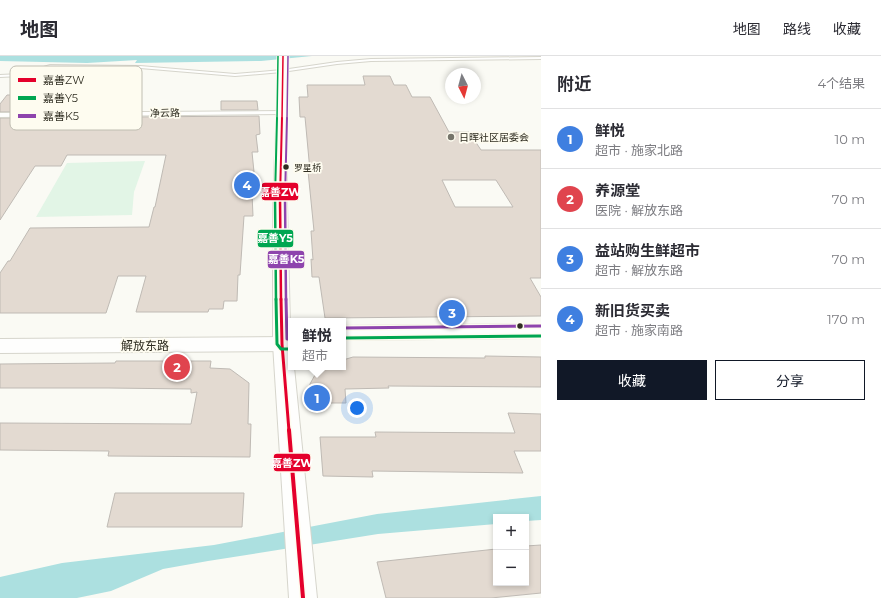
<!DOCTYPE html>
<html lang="zh">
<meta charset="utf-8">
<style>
:root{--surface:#fff;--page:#f2f2f3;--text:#2b2b33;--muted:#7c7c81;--line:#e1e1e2;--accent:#111827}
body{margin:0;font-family:Montserrat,"Noto Sans SC",sans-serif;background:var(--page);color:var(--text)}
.controls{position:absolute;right:12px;bottom:12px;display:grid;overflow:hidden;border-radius:0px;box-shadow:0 2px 6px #0003}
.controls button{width:36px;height:36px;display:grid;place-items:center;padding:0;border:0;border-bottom:1px solid var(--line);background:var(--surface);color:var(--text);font:20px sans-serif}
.compass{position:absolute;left:445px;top:12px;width:36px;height:36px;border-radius:50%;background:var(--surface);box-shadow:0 2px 6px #0003;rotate:174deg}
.you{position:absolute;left:357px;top:352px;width:14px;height:14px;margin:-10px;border:3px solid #fff;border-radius:50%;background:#1a73e8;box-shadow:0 0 0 6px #1a73e833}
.badge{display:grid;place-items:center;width:26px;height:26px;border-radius:50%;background:var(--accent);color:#fff;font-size:13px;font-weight:700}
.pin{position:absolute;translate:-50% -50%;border:2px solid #fff;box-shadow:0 1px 4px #0006}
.popup{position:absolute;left:288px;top:262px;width:58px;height:52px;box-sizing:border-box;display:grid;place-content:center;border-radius:0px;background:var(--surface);filter:drop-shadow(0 1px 3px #0005);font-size:13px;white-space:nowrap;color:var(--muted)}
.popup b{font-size:15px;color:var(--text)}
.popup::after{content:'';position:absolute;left:50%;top:100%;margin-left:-8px;border:8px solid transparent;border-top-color:var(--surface)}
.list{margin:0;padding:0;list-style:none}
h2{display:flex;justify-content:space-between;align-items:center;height:52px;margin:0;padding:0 16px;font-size:17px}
h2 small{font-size:13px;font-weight:400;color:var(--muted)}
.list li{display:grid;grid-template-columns:26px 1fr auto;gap:12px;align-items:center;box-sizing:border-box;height:60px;padding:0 16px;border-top:1px solid var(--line)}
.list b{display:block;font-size:15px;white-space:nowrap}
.list p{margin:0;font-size:13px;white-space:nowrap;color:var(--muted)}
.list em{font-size:13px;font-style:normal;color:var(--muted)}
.actions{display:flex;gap:8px;padding:12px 16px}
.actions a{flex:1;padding:9px 0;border:1px solid var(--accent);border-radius:0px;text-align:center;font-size:14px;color:var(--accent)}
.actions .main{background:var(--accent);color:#fff}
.map{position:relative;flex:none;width:541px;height:542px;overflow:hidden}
header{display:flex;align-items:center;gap:24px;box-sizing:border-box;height:56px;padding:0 20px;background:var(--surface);border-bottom:1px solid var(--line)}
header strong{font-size:19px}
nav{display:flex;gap:22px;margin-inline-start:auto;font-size:14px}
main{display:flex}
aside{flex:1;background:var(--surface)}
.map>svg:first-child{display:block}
</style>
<header>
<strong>地图</strong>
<nav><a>地图</a><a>路线</a><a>收藏</a></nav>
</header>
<main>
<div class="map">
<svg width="541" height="542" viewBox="0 0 541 542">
<rect width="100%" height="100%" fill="#fafaf4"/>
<polygon fill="#e2f5e6" points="145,105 134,136 132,159 36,161 67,107"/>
<g fill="#ace0e0">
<polygon points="0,0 312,0 261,5 135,7 137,4 87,7 0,5"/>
<polygon points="541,440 541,464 526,465 526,461 496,461 496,468 378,478 208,505 163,513 111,535 77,542 0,542 0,521 62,507 214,489 377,458"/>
</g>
<g fill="#e3dad1" stroke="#bfbab4" fill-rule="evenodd">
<path d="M363 20H390L394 29H406L412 41H430L449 76H469L481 94H541V222H530L541 241V260L325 262 319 221H312L311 203 313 204 311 175H314L308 115H310L305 61H300L299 41H308L307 29H365ZM442 124H496L513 151H455Z"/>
<polygon points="116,38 108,55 0,56 0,48 7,39"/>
<polygon points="221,45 257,45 258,54 221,54"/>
<polygon points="259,60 260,78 256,79 258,96 252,96 254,116 251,116 253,160 244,160 240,219 238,219 237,245 224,245 223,253 209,253 208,256 136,256 146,220 118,220 106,257 0,257 0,217 8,205 10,205 30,172 149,171 154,151 155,151 166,99 67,99 61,110 35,110 0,164 0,62"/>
<polygon points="485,300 541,301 541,331 388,330 389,332 345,333 346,347 311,347 310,328 316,317 325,311 343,311 343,304 353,301 485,302"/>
<polygon points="116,305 211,305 210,312 230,313 249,327 248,368 251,368 250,401 108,400 109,395 0,394 0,367 191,368 197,336 191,337 191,333 109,332 0,332 0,308 115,307"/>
<polygon points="508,357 541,358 541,395 514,395 523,417 372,415 373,421 323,420 320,381 376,381 375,376 515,377"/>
<polygon points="115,437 244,437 242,471 107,471"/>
<polygon points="541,489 541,537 491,542 386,542 377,506 496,493 496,527 526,527 526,490"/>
</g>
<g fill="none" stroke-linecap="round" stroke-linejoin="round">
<g stroke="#d6d5cc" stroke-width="2">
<g id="lane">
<polygon points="541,1 541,3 371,5 337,8 282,16 235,20 140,12 50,11 21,20 0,21 0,19 21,18 50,9 140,10 235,18 282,14 337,6 371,3"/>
<polygon points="284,55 284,57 282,58 0,61 0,57"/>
</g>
</g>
<g stroke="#d6d5cc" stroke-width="2">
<polygon id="street" points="279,0 287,0 287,148 291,311 294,311 317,542 289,542 273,288 273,148"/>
</g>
<g stroke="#d6d5cc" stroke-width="2">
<g id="secondary">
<polygon points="541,268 541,282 343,284 343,270"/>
<polygon points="291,281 291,295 0,297 0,283"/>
</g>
</g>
<use href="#lane" fill="#fefefd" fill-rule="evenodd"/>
<use href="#street" fill="#fefefd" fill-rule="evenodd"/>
<use href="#secondary" fill="#fefefd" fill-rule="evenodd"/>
<g stroke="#fefcf0" stroke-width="3">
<polyline id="bus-1-far4" points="282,63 283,0"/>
</g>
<g stroke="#fefcf0" stroke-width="4">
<polyline id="bus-1-far3" points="280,142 282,62"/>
</g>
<g stroke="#fefcf0" stroke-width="5">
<polyline id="bus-1-far2" points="280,141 281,244"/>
</g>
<g stroke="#fefcf0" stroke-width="6">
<polyline id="bus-1-far1" points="281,243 282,288 289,375"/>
</g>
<g stroke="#fefcf0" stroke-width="7">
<polyline id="bus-1" points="289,374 303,542"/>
</g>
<g stroke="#fefcf0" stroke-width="3">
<polyline id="bus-2-far3" points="277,63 278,0"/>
</g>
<g stroke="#fefcf0" stroke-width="4">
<polyline id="bus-2-far2" points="275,142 277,62"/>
</g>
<g stroke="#fefcf0" stroke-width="5">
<polyline id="bus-2-far1" points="275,141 276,244"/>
</g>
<g stroke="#fefcf0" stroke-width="6">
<g id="bus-2">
<polyline points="276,243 277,288 281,293 291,293"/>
<polyline points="343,282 541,280"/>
</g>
</g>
<g stroke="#fefcf0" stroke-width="3">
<polyline id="bus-3-far3" points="287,63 288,0"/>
</g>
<g stroke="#fefcf0" stroke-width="4">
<polyline id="bus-3-far2" points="285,142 287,62"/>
</g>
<g stroke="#fefcf0" stroke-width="5">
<polyline id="bus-3-far1" points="285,141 286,244"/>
</g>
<g stroke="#fefcf0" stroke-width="6">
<g id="bus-3">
<polyline points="286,243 287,283 291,283"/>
<polyline points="343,272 541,270"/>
</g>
</g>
<use href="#bus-1-far4" stroke="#e4002b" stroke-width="1.5"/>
<use href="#bus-1-far3" stroke="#e4002b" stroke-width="2"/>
<use href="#bus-1-far2" stroke="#e4002b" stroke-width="2.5"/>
<use href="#bus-1-far1" stroke="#e4002b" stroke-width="3"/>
<use href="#bus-1" stroke="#e4002b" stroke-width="4"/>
<use href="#bus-2-far3" stroke="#00a651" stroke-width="1.5"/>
<use href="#bus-2-far2" stroke="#00a651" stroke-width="2"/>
<use href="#bus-2-far1" stroke="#00a651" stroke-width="2.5"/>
<use href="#bus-2" stroke="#00a651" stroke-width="3"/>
<use href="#bus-3-far3" stroke="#8e44ad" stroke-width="1.5"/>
<use href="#bus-3-far2" stroke="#8e44ad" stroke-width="2"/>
<use href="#bus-3-far1" stroke="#8e44ad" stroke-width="2.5"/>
<use href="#bus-3" stroke="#8e44ad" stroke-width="3"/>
</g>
<circle fill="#76756b" stroke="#fefcf0" stroke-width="1.5" cx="451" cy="81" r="4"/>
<g fill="#2f2d21" stroke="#fefcf0" stroke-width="1.5">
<circle cx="286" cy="111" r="3.5"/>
<circle cx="520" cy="270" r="3.5"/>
</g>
<g text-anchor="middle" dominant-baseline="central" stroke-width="3.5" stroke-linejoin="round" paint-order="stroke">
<g font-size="9" fill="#2f2d21" stroke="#fefcf0" text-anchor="start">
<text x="294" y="111">罗星桥</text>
</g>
<g font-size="10" fill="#2f2d21" stroke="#fefcf0">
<text transform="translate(165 57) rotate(-1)">净云路</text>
</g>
<g font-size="10" fill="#2f2d21" stroke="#fefcf0" text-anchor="start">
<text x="459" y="81">日晖社区居委会</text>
</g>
<g font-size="12" fill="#2f2d21" stroke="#fefcf0">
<text x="145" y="289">解放东路</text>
</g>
</g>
<rect x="10" y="10" width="132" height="64" rx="6" fill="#fefcf0" stroke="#c0beb2" stroke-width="1"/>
<rect x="18" y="22" width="18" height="4" fill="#e4002b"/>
<rect x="18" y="40" width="18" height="4" fill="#00a651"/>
<rect x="18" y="58" width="18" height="4" fill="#8e44ad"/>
<g font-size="11" fill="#2f2d21">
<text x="43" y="28">嘉善ZW</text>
<text x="43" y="46">嘉善Y5</text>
<text x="43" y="64">嘉善K5</text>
</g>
<g stroke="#fefcf0" stroke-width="1.5">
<rect x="261" y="126" width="38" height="19" rx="4" fill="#e4002b"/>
<rect x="257" y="173" width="37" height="19" rx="4" fill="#00a651"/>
<rect x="267" y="194" width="38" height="19" rx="4" fill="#8e44ad"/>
<rect x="273" y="397" width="38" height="19" rx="4" fill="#e4002b"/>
</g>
<g font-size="11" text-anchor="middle" font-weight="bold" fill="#fff">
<text x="280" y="140">嘉善ZW</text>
<text x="275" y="186">嘉善Y5</text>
<text x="286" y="207">嘉善K5</text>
<text x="292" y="411">嘉善ZW</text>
</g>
</svg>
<div class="controls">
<button>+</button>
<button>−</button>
</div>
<svg class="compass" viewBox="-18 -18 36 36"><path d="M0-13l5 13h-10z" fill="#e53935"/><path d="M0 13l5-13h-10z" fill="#7c7c81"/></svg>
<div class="you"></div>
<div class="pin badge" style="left:317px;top:342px;background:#3f7fe0">1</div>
<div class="popup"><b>鲜悦</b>超市</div>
<div class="pin badge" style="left:177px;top:311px;background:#e0444e">2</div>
<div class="pin badge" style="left:452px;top:257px;background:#3f7fe0">3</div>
<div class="pin badge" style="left:247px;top:129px;background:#3f7fe0">4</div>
</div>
<aside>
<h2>附近<small>4个结果</small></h2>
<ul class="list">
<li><span class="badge" style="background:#3f7fe0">1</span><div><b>鲜悦</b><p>超市 · 施家北路</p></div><em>10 m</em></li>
<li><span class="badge" style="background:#e0444e">2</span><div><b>养源堂</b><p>医院 · 解放东路</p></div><em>70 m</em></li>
<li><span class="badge" style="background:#3f7fe0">3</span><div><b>益站购生鲜超市</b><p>超市 · 解放东路</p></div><em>70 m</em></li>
<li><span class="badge" style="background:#3f7fe0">4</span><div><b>新旧货买卖</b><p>超市 · 施家南路</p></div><em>170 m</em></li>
</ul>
<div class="actions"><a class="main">收藏</a><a>分享</a></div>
</aside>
</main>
